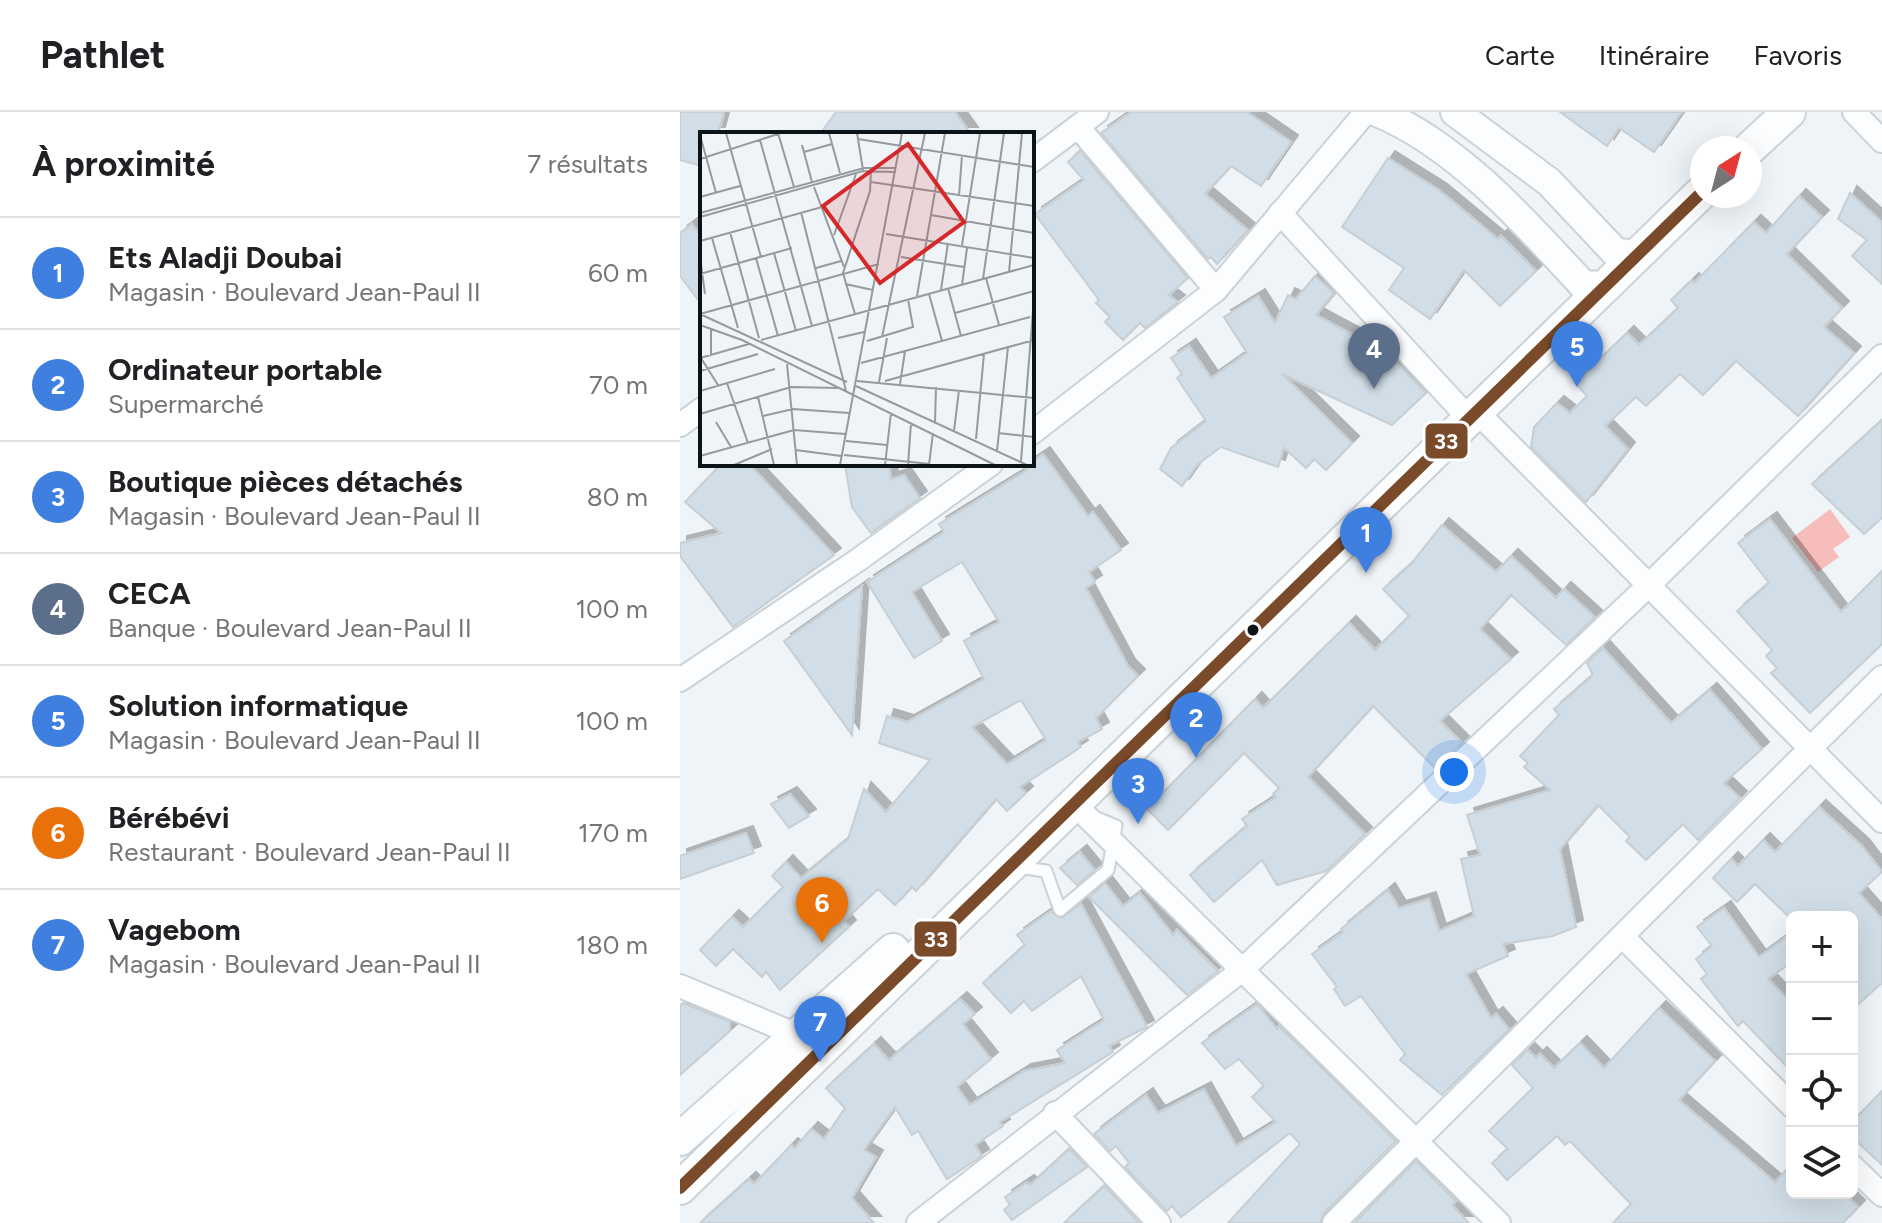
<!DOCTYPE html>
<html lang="fr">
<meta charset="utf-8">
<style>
:root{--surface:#fff;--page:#f6f6f6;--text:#202124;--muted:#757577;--line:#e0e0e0;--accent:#5c6266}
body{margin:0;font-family:Figtree,sans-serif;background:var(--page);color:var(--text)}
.controls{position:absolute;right:24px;bottom:24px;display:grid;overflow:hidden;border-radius:12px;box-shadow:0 8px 32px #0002}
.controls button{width:72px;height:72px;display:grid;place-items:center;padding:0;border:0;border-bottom:2px solid var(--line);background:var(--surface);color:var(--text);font:40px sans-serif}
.compass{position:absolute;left:1010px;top:24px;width:72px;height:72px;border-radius:50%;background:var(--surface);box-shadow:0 8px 32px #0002;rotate:36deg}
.you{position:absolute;left:774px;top:660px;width:28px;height:28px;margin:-20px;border:6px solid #fff;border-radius:50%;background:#1a73e8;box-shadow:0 0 0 12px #1a73e833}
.badge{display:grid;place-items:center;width:52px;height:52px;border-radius:50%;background:var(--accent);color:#fff;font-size:26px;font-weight:700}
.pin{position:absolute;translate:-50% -66px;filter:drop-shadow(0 2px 4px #0008)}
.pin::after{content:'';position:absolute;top:42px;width:28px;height:24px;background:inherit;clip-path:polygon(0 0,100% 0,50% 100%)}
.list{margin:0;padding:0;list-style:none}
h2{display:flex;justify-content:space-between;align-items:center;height:104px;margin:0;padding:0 32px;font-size:34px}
h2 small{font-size:26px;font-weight:400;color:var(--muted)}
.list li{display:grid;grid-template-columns:52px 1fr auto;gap:24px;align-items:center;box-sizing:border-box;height:112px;padding:0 32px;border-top:2px solid var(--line)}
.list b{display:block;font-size:30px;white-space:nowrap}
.list p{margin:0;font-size:26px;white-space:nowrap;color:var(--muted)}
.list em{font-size:26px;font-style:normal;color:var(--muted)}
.icon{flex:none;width:44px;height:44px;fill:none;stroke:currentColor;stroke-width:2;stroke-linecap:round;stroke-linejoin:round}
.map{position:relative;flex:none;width:1202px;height:1111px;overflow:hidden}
header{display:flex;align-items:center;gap:48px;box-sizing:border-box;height:112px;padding:0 40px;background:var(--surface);border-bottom:2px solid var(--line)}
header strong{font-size:38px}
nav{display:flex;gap:44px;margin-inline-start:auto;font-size:28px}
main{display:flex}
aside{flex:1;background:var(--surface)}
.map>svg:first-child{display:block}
</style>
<header>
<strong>Pathlet</strong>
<nav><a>Carte</a><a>Itinéraire</a><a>Favoris</a></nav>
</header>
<main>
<aside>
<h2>À proximité<small>7 résultats</small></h2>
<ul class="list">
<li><span class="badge" style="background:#3f7fe0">1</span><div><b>Ets Aladji Doubai</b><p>Magasin · Boulevard Jean-Paul II</p></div><em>60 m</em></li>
<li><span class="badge" style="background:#3f7fe0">2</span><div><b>Ordinateur portable</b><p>Supermarché</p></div><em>70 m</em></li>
<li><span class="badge" style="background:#3f7fe0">3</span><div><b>Boutique pièces détachés</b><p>Magasin · Boulevard Jean-Paul II</p></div><em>80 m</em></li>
<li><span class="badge" style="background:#5c6f8a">4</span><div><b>CECA</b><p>Banque · Boulevard Jean-Paul II</p></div><em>100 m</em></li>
<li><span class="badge" style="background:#3f7fe0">5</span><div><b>Solution informatique</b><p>Magasin · Boulevard Jean-Paul II</p></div><em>100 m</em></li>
<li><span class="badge" style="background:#e8710a">6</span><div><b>Bérébévi</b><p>Restaurant · Boulevard Jean-Paul II</p></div><em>170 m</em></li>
<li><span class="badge" style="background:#3f7fe0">7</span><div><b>Vagebom</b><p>Magasin · Boulevard Jean-Paul II</p></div><em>180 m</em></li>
</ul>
</aside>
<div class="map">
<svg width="1202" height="1111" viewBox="0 0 1202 1111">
<defs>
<filter id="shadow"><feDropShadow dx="7" dy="-7" stdDeviation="0" flood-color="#0004"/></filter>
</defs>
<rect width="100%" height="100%" fill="#eef4f8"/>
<polygon fill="#f6bdba" points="1150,397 1170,425 1153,437 1159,445 1138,460 1112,426"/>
<g fill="#d1dee7" stroke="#c8ced2" stroke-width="2" fill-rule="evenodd" filter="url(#shadow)">
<polygon points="0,0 44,0 38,22 22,22 22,54 0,48"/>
<polygon points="156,0 275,0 291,22 140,22"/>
<polygon points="451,0 567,0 611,30 581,74 551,54 525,82 568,118 537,152 531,145 528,147 421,21"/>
<polygon points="880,0 1002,0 974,40 939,16 927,34"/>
<polygon points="400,39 508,166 489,183 498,190 465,216 460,211 443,228 425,210 430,205 416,191 419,188 355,102 404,68 388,50"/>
<polygon points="708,46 759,78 818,127 821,124 856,159 820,194 784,158 750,207 709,178 724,156 662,115"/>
<polygon points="1170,81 1202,110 1202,172 1172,144 1187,128 1158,107"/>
<polygon points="1119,84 1142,105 1107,142 1162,196 1144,215 1174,241 1118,304 1056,249 1023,283 1000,262 966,294 956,285 925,314 948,337 906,390 851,335 854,315 877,291 890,301 907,284 895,271 947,221 959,233 998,196 991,188 1012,168 1014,171 1074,110 1086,121"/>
<polygon points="12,112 22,126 22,193 0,164 0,121"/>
<polygon points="635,164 654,181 636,203 705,240 746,281 712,313 602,262 672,331 646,358 634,347 626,356 604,336 598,355 541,335 517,353 502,374 480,357 491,336 526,309 497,266 502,262 491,246 509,234 531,266 567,241 544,205 578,184 595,211 608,183 616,187"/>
<polygon points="1202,308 1202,406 1184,422 1132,372"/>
<path d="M363 342 408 404 413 400 441 438 409 460 415 470 406 476 448 554 458 564 416 606 422 617 398 630 401 635 340 675 346 681 327 699 316 687 236 779 232 775 215 793 198 777 164 809 169 815 100 878 86 860 82 865 53 837 36 854 20 838 52 805 63 815 103 775 92 764 106 750 121 766 168 727 184 677 206 700 250 648 199 631 207 604 227 610 304 567 284 529 319 510 282 450 232 480 262 529 234 546 187 470 264 420 259 412 347 358 344 355ZM341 588 366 628 327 652 292 615Z"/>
<polygon points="41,352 69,352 154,443 53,515 0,444 0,431 41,421 5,390"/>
<polygon points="165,352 209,352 211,367 224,363 240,386 191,421 172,395"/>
<polygon points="1090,407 1161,500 1202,459 1202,532 1130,601 1091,561 1097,556 1086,544 1092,538 1057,499 1089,471 1058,431"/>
<polygon points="762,413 816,460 831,444 876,486 884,477 915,505 886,533 831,483 800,517 831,547 760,609 782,631 755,656 693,594 628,665 685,722 646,759 597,773 582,748 534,790 510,763 567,714 562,707 596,685 593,682 599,676 564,641 488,718 467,697 575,587 583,596 669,511 695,538 729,504 703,477 730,453"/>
<polygon points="182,474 172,623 104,529"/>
<polygon points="923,536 991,611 1030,578 1082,637 1044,671 1060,686 1018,728 1003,712 966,748 946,729 950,725 918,693 880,737 896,815 873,824 823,832 828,844 786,862 811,906 816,902 829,917 762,983 720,948 725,942 681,884 665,894 654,877 657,875 632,842 663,820 661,817 708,778 719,796 749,787 759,819 794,804 781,747 800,743 787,703 870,678 844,655 848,651 840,644 879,603 874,597 913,563 907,551"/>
<polygon points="110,682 129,704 109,716 91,692"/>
<polygon points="1139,695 1182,734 1202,760 1179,781 1202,807 1202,871 1172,898 1172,805 1109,805 1075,772 1057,790 1033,766 1051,747 1058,754 1083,728 1095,740"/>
<polygon points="66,721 74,741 0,767 0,744"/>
<polygon points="400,740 415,758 397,773 380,756"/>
<polygon points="425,771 443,794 460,781 493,823 497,818 538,859 507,883 409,785"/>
<polygon points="401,792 467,915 429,934 433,940 320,1010 323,1014 295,1033 302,1044 267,1067 238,1019 232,1023 215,995 184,1038 196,1045 172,1086 194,1111 20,1111 69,1067 74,1072 111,1033 115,1036 131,1017 144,1027 165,996 146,976 194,932 209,948 280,887 295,902 283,912 311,947 277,975 290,993 344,959 385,951 377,938 424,908 401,864 352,899 344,889 331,901 303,871 345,833 337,823 371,799 381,806"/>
<polygon points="1044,796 1079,845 1112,821 1112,850 1088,867 1112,892 1112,960 1063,909 1058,914 1021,867 1027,862 1016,847 1032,834 1017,815"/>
<polygon points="3,891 50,910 50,919 0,963 0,894"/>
<polygon points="577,892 597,917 599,914 716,1029 644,1101 640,1111 548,1111 620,1032 610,1021 501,1105 492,1094 487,1099 445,1055 449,1051 436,1034 430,1039 414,1022 466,983 478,1001 524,977 556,1034 596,1010 572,985 584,974 559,947 545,957 522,931"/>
<polygon points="979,896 1035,949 999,988 1095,1070 1112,1052 1112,1081 1164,1081 1178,1095 1163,1111 933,1111 951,1092 890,1029 885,1033 877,1024 827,1068 812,1051 828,1037 809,1019 853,976 832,953 848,938 856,946 860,942 874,956 900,931 924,956"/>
<polygon points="1202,979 1202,1053 1172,1025 1172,1010"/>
<polygon points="389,1037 407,1055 332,1108 324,1098 330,1093 325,1085 347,1070 350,1073"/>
<polygon points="736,1049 776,1089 772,1093 789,1111 674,1111"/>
<polygon points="424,1074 460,1111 384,1111"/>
</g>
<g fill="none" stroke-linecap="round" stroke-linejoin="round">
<g stroke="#cbd2d6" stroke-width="15">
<polyline id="service" points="337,755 366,759 380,798 428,758 436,714 417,706"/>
</g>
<g stroke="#cbd2d6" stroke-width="26">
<g id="minor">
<polyline points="1174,0 1202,29"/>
<polyline points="398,15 536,178"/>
<polyline points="352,49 417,0"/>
<polyline points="600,101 782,299 798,301 1202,709"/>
<polyline points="0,313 22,297"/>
<polyline points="352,321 536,178 686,0"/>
<polyline points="0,568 178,448 311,352"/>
<polyline points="394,692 819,1111"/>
<polyline points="942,824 1112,994"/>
<polyline points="0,874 117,923"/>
<polyline points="375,1001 479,1111"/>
<polyline points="1172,1054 1202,1083"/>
<polyline points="238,1111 562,858 968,474 1202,244"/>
<polyline points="654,1111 1202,565"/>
</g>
</g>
<g stroke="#cbd2d6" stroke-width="32">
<g id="tertiary">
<path d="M697 0C776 32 846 111 903 173L924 174"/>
<polyline points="775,0 869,70 935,140 953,143"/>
</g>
</g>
<g stroke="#cbd2d6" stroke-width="36">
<g id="secondary">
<polyline points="1070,36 1109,0"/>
<polyline points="0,1027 213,838"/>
<polyline points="0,1076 1022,80"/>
</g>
</g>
<use href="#service" stroke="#fcfdfe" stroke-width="11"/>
<use href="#minor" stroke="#fcfdfe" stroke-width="22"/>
<use href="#tertiary" stroke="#fcfdfe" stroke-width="28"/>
<use href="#secondary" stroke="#fcfdfe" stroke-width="32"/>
<g stroke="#fff" stroke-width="18">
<polyline id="bus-1" points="0,1076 1022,80"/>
</g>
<use href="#bus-1" stroke="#7a4b2a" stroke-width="12"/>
</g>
<circle fill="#0d1418" stroke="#fff" stroke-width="3" cx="573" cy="518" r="7"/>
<g transform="translate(20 20)">
<rect width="334" height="334" fill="#eef4f8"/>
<path fill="none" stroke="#949a9e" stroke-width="2" d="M26 1 61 125M78 1 94 55M129 1 140 41M157 1 163 38M0 3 16 61M158 7 334 35M60 8 112 194M102 13 112 50M104 20 132 12M0 27 81 1M171 50 334 74M114 55 144 135M259 64 262 23M0 65 40 54M101 80 146 259M0 81 164 36H195M231 83 334 101M0 85 163 39 195 40M30 100 59 206M186 102 334 126M134 103 156 42M12 106 38 196M0 109 122 75M262 113 280 1M74 121 96 199M0 125 5 162M201 125 264 135M56 126 78 204M116 136 141 129M309 140 322 1M0 142 92 116M286 146 299 193M283 147 304 1M145 152 173 158M262 153 267 116M248 156 261 204M241 158 248 111M229 162 242 209M217 164 245 1M255 181 334 159M0 182 179 132M0 182 147 250M155 182 143 141 170 59 171 38M0 193 42 208 295 333M11 197V223M182 205 225 1M138 206 164 200M61 208 334 133M167 209 213 195 208 167M0 226 49 212M1 226 18 253M161 231 330 185M87 232 97 333M0 239 58 222M157 249 334 266M185 249 334 208M179 250 187 206M27 251 48 311M200 252 205 219M156 254 327 333M0 259 75 237M58 265 74 333M0 282 91 255 138 256M63 284 93 277 149 281M16 290 31 315M235 291 236 255M254 299 259 258M298 301 334 305M276 307 284 222M146 309 187 313M96 318 141 324M297 319 308 215M144 323 230 332M0 324 94 298 145 302M321 329 334 166M34 333 72 317M140 333 202 1M185 333 191 281M208 333 211 291M229 333 233 301"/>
<path fill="#d62828" fill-opacity="0.15" stroke="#d62828" stroke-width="4" d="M208 12 264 90 180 151 123 74Z"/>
<rect width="334" height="334" fill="none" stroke="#0d1418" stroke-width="4"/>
</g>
<g stroke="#fff" stroke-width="3">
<rect x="744" y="310" width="45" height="38" rx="8" fill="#7a4b2a"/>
<rect x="233" y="808" width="45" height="38" rx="8" fill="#7a4b2a"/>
</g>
<g font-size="22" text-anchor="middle" font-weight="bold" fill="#fff">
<text x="766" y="337">33</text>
<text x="256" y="835">33</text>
</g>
</svg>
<div class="controls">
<button>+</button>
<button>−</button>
<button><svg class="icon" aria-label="locate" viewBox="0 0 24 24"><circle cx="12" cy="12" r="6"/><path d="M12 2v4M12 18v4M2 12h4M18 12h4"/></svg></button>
<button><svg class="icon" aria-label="layers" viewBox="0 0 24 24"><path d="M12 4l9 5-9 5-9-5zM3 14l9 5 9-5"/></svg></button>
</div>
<svg class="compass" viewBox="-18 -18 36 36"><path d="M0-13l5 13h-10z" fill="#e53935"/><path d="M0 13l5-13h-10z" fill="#757577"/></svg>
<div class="you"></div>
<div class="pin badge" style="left:686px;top:461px;background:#3f7fe0">1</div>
<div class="pin badge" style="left:516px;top:646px;background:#3f7fe0">2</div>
<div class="pin badge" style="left:458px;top:712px;background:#3f7fe0">3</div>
<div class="pin badge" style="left:694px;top:277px;background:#5c6f8a">4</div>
<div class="pin badge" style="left:897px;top:275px;background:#3f7fe0">5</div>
<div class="pin badge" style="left:142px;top:831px;background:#e8710a">6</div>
<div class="pin badge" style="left:140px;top:950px;background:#3f7fe0">7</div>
</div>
</main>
